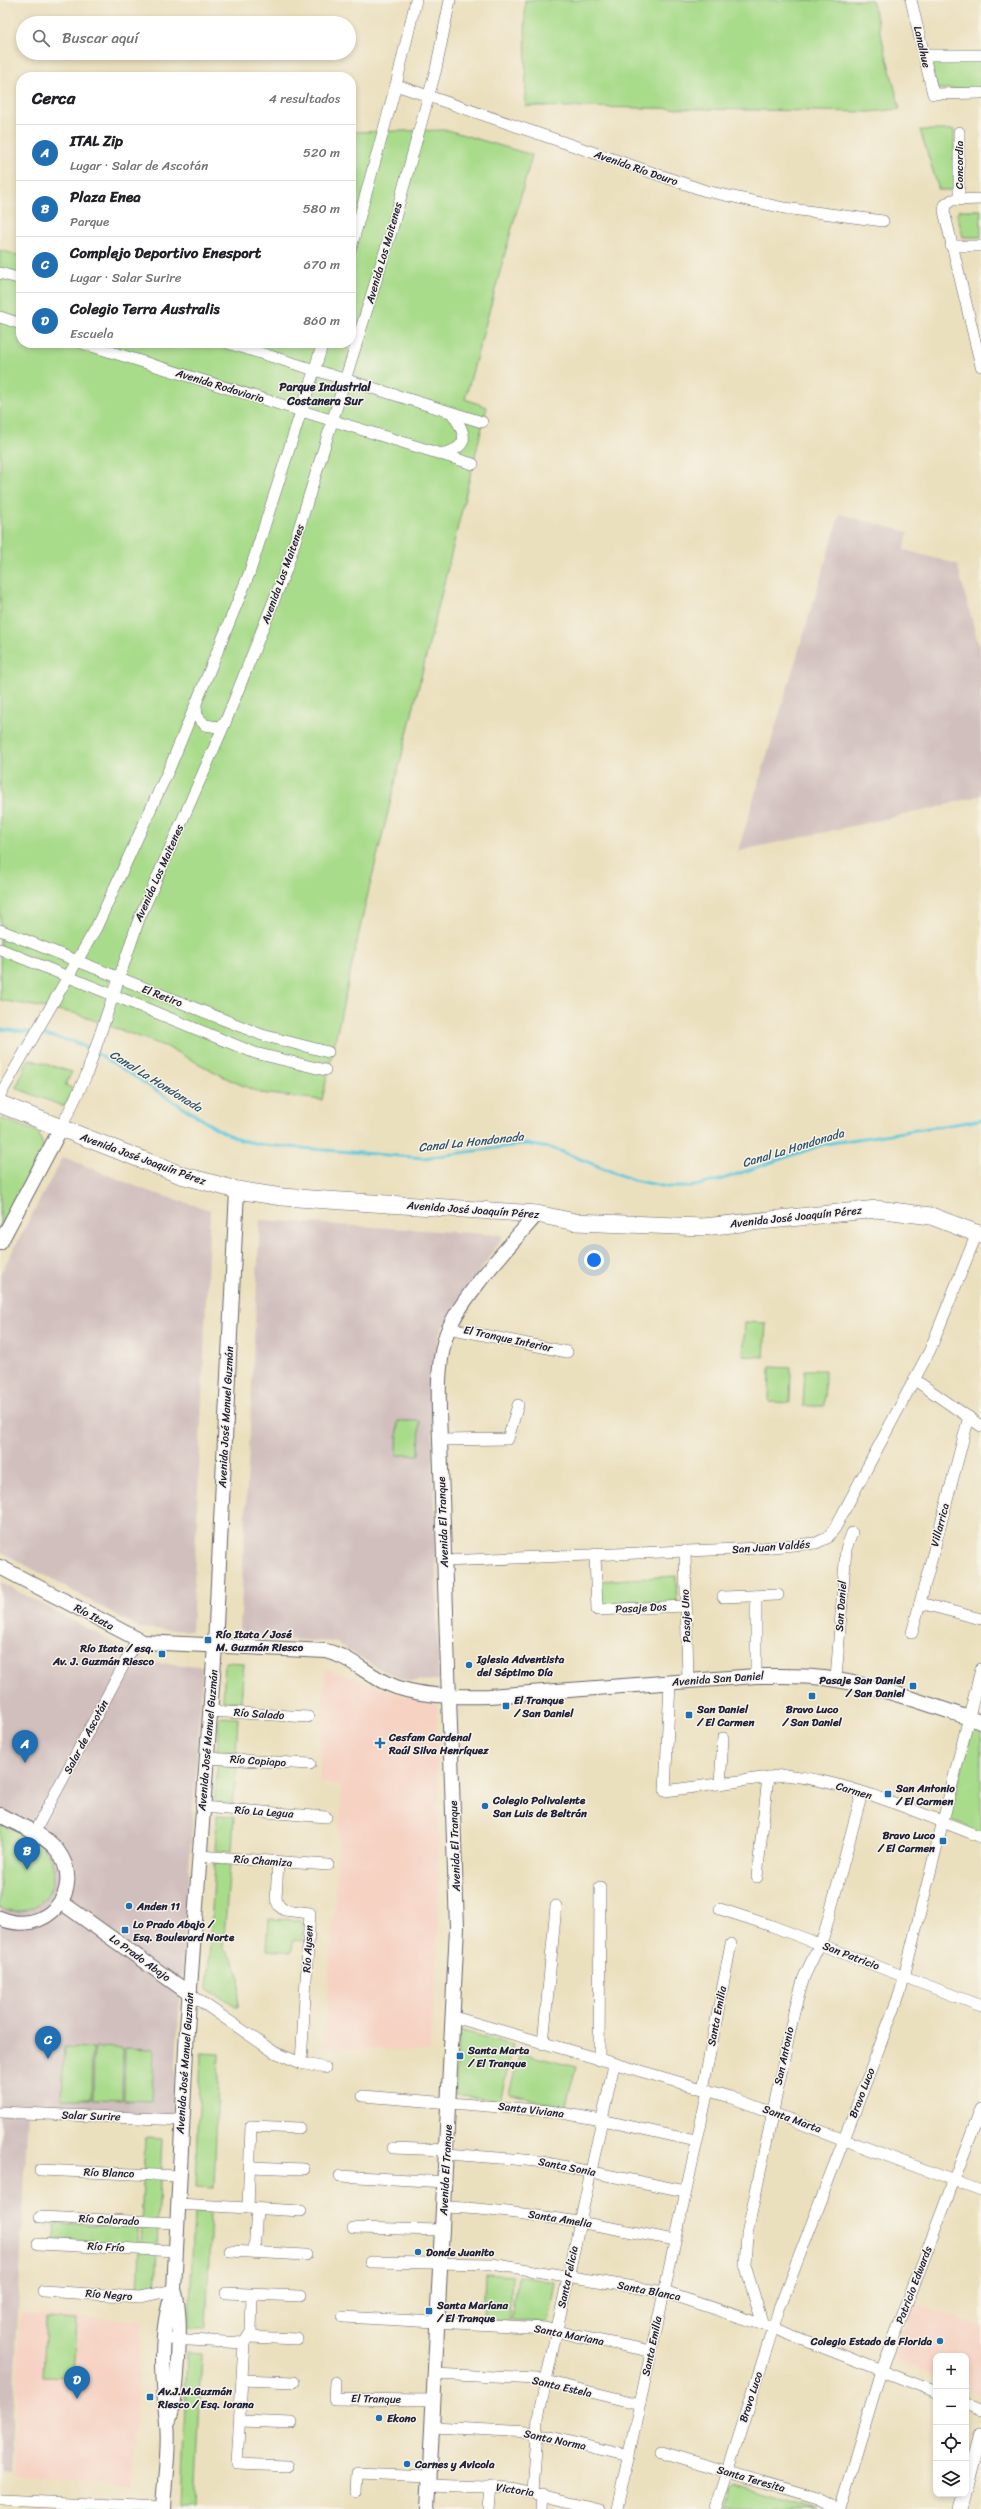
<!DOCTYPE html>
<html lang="es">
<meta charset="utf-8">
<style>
:root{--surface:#fff;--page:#f6f6f6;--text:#202124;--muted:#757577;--line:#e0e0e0;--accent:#1f6fb2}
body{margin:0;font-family:Sriracha,sans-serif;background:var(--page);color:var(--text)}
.controls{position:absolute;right:12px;bottom:12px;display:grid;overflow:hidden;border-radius:8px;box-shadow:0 2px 6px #0003}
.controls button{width:36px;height:36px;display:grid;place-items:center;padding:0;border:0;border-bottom:1px solid var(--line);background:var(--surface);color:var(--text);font:20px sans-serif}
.you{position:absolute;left:594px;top:1260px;width:14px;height:14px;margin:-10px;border:3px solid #fff;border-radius:50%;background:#1a73e8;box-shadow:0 0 0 6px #1a73e833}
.badge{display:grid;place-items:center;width:26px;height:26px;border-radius:50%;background:var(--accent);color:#fff;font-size:13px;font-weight:700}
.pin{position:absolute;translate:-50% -33px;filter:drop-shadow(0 1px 2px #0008)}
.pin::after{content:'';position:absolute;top:21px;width:14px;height:12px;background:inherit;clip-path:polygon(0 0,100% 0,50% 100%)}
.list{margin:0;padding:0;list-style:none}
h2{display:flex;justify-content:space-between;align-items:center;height:52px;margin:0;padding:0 16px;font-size:17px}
h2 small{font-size:13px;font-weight:400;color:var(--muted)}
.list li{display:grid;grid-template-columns:26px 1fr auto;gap:12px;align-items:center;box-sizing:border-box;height:56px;padding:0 16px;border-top:1px solid var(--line)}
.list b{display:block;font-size:15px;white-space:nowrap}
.list p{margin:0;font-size:13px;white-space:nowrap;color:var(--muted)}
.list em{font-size:13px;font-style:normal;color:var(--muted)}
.icon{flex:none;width:22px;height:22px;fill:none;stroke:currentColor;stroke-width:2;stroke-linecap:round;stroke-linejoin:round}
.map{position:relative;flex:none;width:981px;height:2509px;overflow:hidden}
.search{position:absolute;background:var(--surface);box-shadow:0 2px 6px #0003;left:16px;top:16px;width:340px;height:44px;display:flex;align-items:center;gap:10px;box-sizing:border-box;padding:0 14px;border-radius:22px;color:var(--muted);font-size:15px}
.panel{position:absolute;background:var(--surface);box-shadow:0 2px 6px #0003;left:16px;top:72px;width:340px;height:276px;border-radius:16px}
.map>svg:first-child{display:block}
</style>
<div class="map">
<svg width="981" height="2509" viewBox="0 0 981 2509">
<rect width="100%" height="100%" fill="#f7f3e8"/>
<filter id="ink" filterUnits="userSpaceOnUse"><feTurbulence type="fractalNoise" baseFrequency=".025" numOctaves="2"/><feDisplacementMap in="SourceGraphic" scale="8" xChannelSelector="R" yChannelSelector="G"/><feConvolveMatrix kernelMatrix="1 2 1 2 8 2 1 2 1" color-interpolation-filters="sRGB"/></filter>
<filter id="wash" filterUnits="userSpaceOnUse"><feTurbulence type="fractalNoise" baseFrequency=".012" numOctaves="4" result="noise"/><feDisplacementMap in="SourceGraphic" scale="16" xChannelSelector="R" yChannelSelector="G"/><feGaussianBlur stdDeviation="0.9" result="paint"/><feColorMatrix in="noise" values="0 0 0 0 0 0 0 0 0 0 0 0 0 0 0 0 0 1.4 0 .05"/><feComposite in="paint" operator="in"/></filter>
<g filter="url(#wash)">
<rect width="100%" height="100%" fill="#ebe0be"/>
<g fill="#f6d2c3">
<polygon points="325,1668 404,1696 437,1703 439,1921 430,2052 324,2047 342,1785 319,1783"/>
<polygon points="914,2303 981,2327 981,2395 966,2389 966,2356 936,2356 936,2377 893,2359"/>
<polygon points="20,2313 142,2321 132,2484 13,2477"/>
</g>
<g fill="#d1bfbd">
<polygon points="840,514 908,532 904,550 957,564 981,654 981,795 935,808 738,851"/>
<polygon points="63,1157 148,1191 210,1210 192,1631 140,1628 0,1551 0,1274"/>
<polygon points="260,1220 502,1235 502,1238 439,1333 433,1377 433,1466 439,1680 407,1681 380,1669 335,1642 249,1637 240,1629"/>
<polygon points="0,1582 152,1663 203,1666 172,2117 28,2111 10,2473 0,2472"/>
</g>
<g fill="#a8db8a" stroke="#657e62">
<polygon points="525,0 872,0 900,109 870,112 526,106"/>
<polygon points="928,58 981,59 981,89 937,89"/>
<polygon points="447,130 532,155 465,399 487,407 365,906 322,1100 260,1093 228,1079 167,1047 74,1013 0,1000 0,250 21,256 21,343 351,343 351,132"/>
<polygon points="920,130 954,130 955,190 939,190"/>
<polygon points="960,210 981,210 981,237 963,237 957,214"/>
<polygon points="29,1059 72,1072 65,1085 74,1089 65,1107 16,1088"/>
<polygon points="0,1119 3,1119 38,1132 43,1145 41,1155 0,1231"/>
<polygon points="745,1322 766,1323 764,1357 743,1356"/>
<polygon points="770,1367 791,1368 790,1403 769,1402"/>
<polygon points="805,1370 825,1370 824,1406 803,1406"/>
<polygon points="398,1421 420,1421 419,1455 397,1455"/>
<polygon points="676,1576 677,1604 600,1607 599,1581"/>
<polygon points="225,1662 244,1663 241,1702 223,1701"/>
<polygon points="219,1717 238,1718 236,1752 217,1751"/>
<polygon points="978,1727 981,1727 981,1833 948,1820 971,1735 973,1730"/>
<polygon points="218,1764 237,1766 233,1804 214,1802"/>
<polygon points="217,1816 234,1817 232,1851 215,1850"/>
<path d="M0 1823C15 1831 37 1838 47 1852 69 1885 34 1924 0 1907Z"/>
<path d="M215 1862 230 1865 223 1948C243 1971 240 1977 238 2007L207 1989Z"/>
<polygon points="269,1919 300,1920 303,1925 302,1941 293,1940 292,1952 267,1950"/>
<polygon points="459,2030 513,2045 500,2101 455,2095"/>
<polygon points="64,2047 92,2048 91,2099 62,2099"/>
<polygon points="94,2047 123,2048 122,2100 93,2099"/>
<polygon points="125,2048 154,2049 152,2101 124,2100"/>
<polygon points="201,2053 219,2054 214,2188 196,2187"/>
<polygon points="520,2053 576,2067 565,2108 509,2093"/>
<polygon points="145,2138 162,2139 155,2291 138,2291"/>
<polygon points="194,2212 211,2213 206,2328 189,2328"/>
<polygon points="55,2223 137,2227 137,2244 54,2240"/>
<polygon points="485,2274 512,2276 510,2321 483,2320"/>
<polygon points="518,2276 555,2282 548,2323 512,2320"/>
<polygon points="46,2318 76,2320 73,2377 43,2376"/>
<polygon points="187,2353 202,2354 195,2509 181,2509"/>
<polygon points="734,2485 817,2509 723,2509 729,2489"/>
</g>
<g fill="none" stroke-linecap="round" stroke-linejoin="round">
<g stroke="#60c8db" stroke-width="3">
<polyline points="0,1029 33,1033"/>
<polyline points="39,1034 75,1042 92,1051"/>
<polyline points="97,1053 219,1130 240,1140 264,1145 424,1158 526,1144 555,1149 633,1180 667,1187 690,1187 720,1180 825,1144 981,1120"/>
</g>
</g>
</g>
<g filter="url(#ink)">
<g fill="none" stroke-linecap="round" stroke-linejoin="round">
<g stroke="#686469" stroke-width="12">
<g id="minor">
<polyline points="911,0 933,94 981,93"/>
<polyline points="923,55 981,55"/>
<polyline points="396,85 706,191 784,208 883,221"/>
<polyline points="959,199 959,132"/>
<polyline points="981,199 952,200 945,205 944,211 981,366"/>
<polyline points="951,246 981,246"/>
<polyline points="351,248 396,85 416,0"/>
<polyline points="0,273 21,279"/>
<polyline points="0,317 21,324"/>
<polyline points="82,343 473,464"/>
<polyline points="228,343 482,422"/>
<path d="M441 454C472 447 466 434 452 413"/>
<polyline points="196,706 197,716 205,725 218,727 225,723"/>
<polyline points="0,930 262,1035 328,1052"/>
<polyline points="0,949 255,1053 325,1070"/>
<polyline points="0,1095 96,928 170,767 249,574 323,343"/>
<polyline points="61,1128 86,1076 139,919 225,723 286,570 392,229 436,69 450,0"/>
<polyline points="449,1328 567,1352"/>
<polyline points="915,1380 981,1426"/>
<polyline points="440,1440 508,1439 518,1405"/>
<polyline points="685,1551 688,1681"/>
<polyline points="595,1554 597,1610 685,1606"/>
<polyline points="445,1561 761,1548 816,1543 827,1538 835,1528 930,1350 977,1233"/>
<polyline points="756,1596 756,1676"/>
<polyline points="723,1597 778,1595"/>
<polyline points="920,1603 981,1619"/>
<polyline points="912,1633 969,1417"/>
<polyline points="836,1679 846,1549 852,1533"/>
<path d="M670 1683 665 1791 785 1775C853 1782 918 1813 981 1837"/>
<polyline points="210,1711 308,1717"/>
<polyline points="207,1758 310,1764"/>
<polyline points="720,1784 723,1738"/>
<polyline points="202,1807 326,1817"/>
<polyline points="34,1833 137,1640"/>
<polyline points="199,1856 328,1865"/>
<polyline points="278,1862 276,1899 279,1906 284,1910 310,1913 301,2063"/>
<polyline points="757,1877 768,1777"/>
<polyline points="720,1909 772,1926 981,2006"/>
<polyline points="190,1994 274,2052 301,2063 325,2068"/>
<polyline points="454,2017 730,2097 981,2191"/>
<polyline points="543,2044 556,1906"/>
<polyline points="599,2060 600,1887"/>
<polyline points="703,2089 731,1944"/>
<polyline points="363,2096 550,2111 602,2120 696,2141"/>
<polyline points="0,2112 182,2120"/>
<polyline points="393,2148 447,2150"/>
<polyline points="447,2154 537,2161 685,2191"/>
<polyline points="250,2167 304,2169"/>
<polyline points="40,2170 179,2176"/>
<polyline points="340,2176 446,2182"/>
<polyline points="178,2204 301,2211"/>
<path d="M444 2207C522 2210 598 2225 674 2240"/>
<polyline points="248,2208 251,2126 299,2128"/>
<polyline points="40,2217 177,2223"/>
<polyline points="353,2228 443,2230"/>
<polyline points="38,2244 175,2251"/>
<polyline points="230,2251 306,2255"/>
<polyline points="254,2252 257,2209"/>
<polyline points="370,2262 492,2264 664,2292 773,2328 936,2392"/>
<polyline points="43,2291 140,2297 174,2290"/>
<polyline points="226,2293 300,2296"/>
<polyline points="343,2317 546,2328 576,2336 651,2351"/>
<polyline points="763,2325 745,2265 747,2234 794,2012 804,1977 824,1935 862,1793"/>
<polyline points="249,2337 297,2339"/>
<polyline points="171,2339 244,2343 251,2332 252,2295"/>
<polyline points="244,2343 237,2464 288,2466"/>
<polyline points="435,2374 537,2379 640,2404"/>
<polyline points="242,2380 294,2382"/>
<polyline points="335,2382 334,2399 434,2400"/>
<polyline points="966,2404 981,2410"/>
<polyline points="240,2421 292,2423"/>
<polyline points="433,2427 529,2432 629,2456"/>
<polyline points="662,2452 816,2498 839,2509"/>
<polyline points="429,2485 513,2488 599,2509"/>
<polyline points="533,2492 538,2418 614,2064"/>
<polyline points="356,2493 357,2473 430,2476"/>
<polyline points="0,2500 163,2507"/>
<polyline points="489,2509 491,2486"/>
<polyline points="542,2509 543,2494"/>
<polyline points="617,2509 708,2090"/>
<polyline points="716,2509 779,2309 900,1993 981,1669"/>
<polyline points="840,2509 879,2377 981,2109"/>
</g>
</g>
<g stroke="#686469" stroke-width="16">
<g id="tertiary">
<polyline points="0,1243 61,1128"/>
<path d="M0 1567 143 1642 326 1651C349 1656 365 1673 386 1683 416 1697 457 1697 489 1696L756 1676C779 1676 802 1675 824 1678 878 1685 930 1705 981 1722"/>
<path d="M0 1815C18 1825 44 1834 57 1850 88 1891 44 1938 0 1918"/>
<polyline points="61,1902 190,1994"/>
<path d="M169 2420C178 2396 183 2313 174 2290"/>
<path d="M163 2509C164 2481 170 2451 167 2423 163 2381 158 2331 174 2290L187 2029 215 1646 237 1190"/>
<path d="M428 2509 457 1927 440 1440C439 1407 436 1371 445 1339 454 1304 512 1243 537 1214"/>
</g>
</g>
<g stroke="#686469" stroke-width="16">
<g id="secondary">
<polyline points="966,2490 981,2436"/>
<polyline points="961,2509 965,2494"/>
</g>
</g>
<g stroke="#686469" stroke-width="18">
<polyline id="primary" points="0,1104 181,1175 237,1190 282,1197 537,1214 575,1222 703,1227 877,1209 931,1216 981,1235"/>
</g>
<use href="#minor" stroke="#fff" stroke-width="11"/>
<use href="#tertiary" stroke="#fff" stroke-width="14"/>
<use href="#secondary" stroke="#fff" stroke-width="15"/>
<use href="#primary" stroke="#fff" stroke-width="17"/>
</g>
</g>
<g fill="#1f6fb2" stroke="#f7f3e8" stroke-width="1.5">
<rect x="204" y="1636" width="8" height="8" rx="2"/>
<rect x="158" y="1650" width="8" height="8" rx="2"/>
<circle cx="469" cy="1665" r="4"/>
<rect x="909" y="1682" width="8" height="8" rx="2"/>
<rect x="808" y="1692" width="8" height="8" rx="2"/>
<rect x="502" y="1702" width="8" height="8" rx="2"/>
<rect x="685" y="1711" width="8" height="8" rx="2"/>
<path d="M378 1737h4v4h4v4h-4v4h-4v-4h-4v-4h4z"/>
<rect x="884" y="1790" width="8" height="8" rx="2"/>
<circle cx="485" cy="1806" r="4"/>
<rect x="939" y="1837" width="8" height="8" rx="2"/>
<circle cx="129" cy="1906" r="4"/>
<rect x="121" y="1926" width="8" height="8" rx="2"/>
<rect x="456" y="2052" width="8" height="8" rx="2"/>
<circle cx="418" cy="2252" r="4"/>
<rect x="425" y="2307" width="8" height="8" rx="2"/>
<circle cx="940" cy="2341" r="4"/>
<rect x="146" y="2393" width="8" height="8" rx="2"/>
<circle cx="379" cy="2418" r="4"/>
<circle cx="407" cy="2464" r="4"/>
</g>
<g text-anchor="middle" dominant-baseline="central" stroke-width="3" stroke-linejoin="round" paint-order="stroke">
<g font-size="11" fill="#22223b" stroke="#f7f3e8">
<text transform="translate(922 47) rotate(77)">Lanalhue</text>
<text transform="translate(959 165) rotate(-90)">Concordia</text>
<text transform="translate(636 168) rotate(19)">Avenida Río Douro</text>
<text transform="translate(384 253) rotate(-74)">Avenida Los Maitenes</text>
<text transform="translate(220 386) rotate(17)">Avenida Rodoviario</text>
<text transform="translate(283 574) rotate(-70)">Avenida Los Maitenes</text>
<text transform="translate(159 873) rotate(-66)">Avenida Los Maitenes</text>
<text transform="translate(162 996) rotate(21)">El Retiro</text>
<text transform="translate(143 1159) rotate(20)">Avenida José Joaquín Pérez</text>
<text transform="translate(473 1210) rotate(4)">Avenida José Joaquín Pérez</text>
<text transform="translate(796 1217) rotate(-6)">Avenida José Joaquín Pérez</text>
<text transform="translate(508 1339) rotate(12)">El Tranque Interior</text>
<text transform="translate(226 1417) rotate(-87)">Avenida José Manuel Guzmán</text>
<text transform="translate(443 1522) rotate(-92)">Avenida El Tranque</text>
<text transform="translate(940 1525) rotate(-75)">Villarrica</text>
<text transform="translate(771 1547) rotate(-4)">San Juan Valdés</text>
<text transform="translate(841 1606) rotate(-86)">San Daniel</text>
<text transform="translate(641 1608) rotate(-3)">Pasaje Dos</text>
<text transform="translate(686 1616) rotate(-92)">Pasaje Uno</text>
<text transform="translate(94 1617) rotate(28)">Río Itata</text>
<text transform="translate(718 1679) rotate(-4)">Avenida San Daniel</text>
<text transform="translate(259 1714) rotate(4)">Río Salado</text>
<text transform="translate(86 1737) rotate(-62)">Salar de Ascotán</text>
<text transform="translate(208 1740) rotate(-85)">Avenida José Manuel Guzmán</text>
<text transform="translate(258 1761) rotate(4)">Río Copiapo</text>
<text transform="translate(854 1791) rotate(17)">Carmen</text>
<text transform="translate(264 1812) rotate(4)">Río La Legua</text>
<text transform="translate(455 1846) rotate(-92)">Avenida El Tranque</text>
<text transform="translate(263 1861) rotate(4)">Río Chamiza</text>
<text transform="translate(308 1949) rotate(-87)">Río Aysen</text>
<text transform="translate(851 1956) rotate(21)">San Patricio</text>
<text transform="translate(140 1958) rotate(36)">Lo Prado Abajo</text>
<text transform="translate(717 2016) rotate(-79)">Santa Emilia</text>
<text transform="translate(784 2056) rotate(-78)">San Antonio</text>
<text transform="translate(185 2063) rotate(-86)">Avenida José Manuel Guzmán</text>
<text transform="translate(862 2093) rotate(-69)">Bravo Luco</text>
<text transform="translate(531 2110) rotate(7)">Santa Viviana</text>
<text transform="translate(91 2116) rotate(2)">Salar Surire</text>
<text transform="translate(792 2119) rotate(20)">Santa Marta</text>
<text transform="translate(567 2167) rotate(11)">Santa Sonia</text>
<text transform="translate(446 2170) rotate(-87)">Avenida El Tranque</text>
<text transform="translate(109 2173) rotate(2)">Río Blanco</text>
<text transform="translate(560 2219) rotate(9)">Santa Amelia</text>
<text transform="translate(109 2220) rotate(3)">Río Colorado</text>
<text transform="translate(106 2247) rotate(3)">Río Frío</text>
<text transform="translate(568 2277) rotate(-78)">Santa Felicia</text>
<text transform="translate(914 2285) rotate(-69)">Patricio Edwards</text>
<text transform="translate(649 2291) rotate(11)">Santa Blanca</text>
<text transform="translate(109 2295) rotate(4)">Río Negro</text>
<text transform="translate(569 2335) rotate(11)">Santa Mariana</text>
<text transform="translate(652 2346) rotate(-78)">Santa Emilia</text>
<text transform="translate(562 2387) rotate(13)">Santa Estela</text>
<text transform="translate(751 2397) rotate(-72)">Bravo Luco</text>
<text transform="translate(376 2399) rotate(1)">El Tranque</text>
<text transform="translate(555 2440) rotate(12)">Santa Norma</text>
<text transform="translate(751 2479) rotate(16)">Santa Teresita</text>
<text transform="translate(515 2490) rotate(9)">Victoria</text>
</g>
<g font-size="11" font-weight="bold" fill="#22223b" stroke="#f7f3e8" text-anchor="start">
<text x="216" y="1634">Río Itata / José<tspan x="216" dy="13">M. Guzmán Riesco</tspan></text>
<text x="154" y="1648" text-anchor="end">Río Itata / esq.<tspan x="154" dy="13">Av. J. Guzmán Riesco</tspan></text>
<text x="477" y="1659">Iglesia Adventista<tspan x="477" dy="13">del Séptimo Día</tspan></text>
<text x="905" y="1680" text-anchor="end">Pasaje San Daniel<tspan x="905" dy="13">/ San Daniel</tspan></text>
<text x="514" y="1700">El Tranque<tspan x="514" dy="13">/ San Daniel</tspan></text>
<text x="697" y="1709">San Daniel<tspan x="697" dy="13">/ El Carmen</tspan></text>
<text x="812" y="1709" text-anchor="middle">Bravo Luco<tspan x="812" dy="13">/ San Daniel</tspan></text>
<text x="389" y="1737">Cesfam Cardenal<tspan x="389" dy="13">Raúl Silva Henríquez</tspan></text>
<text x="896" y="1788">San Antonio<tspan x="896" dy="13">/ El Carmen</tspan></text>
<text x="493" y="1800">Colegio Polivalente<tspan x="493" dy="13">San Luis de Beltrán</tspan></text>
<text x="935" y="1835" text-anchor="end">Bravo Luco<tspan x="935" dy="13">/ El Carmen</tspan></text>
<text x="137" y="1906">Anden 11</text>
<text x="133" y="1924">Lo Prado Abajo /<tspan x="133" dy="13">Esq. Boulevard Norte</tspan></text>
<text x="468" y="2050">Santa Marta<tspan x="468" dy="13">/ El Tranque</tspan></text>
<text x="426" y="2252">Donde Juanito</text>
<text x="437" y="2305">Santa Maríana<tspan x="437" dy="13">/ El Tranque</tspan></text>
<text x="932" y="2341" text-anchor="end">Colegio Estado de Florida</text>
<text x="158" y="2391">Av.J.M.Guzmán<tspan x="158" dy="13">Riesco / Esq. Iorana</tspan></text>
<text x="387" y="2418">Ekono</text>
<text x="415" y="2464">Carnes y Avicola</text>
</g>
<g font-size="12" font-weight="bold" fill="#22223b" stroke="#f7f3e8">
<text x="325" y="387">Parque Industrial<tspan x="325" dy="14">Costanera Sur</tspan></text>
</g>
<g font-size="12" font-style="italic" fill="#35546b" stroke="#f7f3e8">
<text transform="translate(156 1081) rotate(32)">Canal La Hondonada</text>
<text transform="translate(471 1142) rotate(-6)">Canal La Hondonada</text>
<text transform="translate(793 1148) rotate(-17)">Canal La Hondonada</text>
</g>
</g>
</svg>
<div class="controls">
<button>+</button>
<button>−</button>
<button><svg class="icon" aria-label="locate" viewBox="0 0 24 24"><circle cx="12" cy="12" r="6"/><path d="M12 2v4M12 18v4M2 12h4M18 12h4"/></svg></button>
<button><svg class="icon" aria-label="layers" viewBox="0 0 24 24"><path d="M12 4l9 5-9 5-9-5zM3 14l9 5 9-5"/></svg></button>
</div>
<div class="you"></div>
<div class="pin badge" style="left:25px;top:1763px">A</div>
<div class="pin badge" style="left:27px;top:1870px">B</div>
<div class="pin badge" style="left:48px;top:2059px">C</div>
<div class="pin badge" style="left:77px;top:2399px">D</div>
<div class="search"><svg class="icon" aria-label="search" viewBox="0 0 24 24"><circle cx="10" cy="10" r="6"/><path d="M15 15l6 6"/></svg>Buscar aquí</div>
<section class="panel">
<h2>Cerca<small>4 resultados</small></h2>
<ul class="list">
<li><span class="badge">A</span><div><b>ITAL Zip</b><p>Lugar · Salar de Ascotán</p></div><em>520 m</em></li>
<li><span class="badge">B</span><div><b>Plaza Enea</b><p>Parque</p></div><em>580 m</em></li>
<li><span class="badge">C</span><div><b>Complejo Deportivo Enesport</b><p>Lugar · Salar Surire</p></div><em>670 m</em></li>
<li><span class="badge">D</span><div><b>Colegio Terra Australis</b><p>Escuela</p></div><em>860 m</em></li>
</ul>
</section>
</div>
